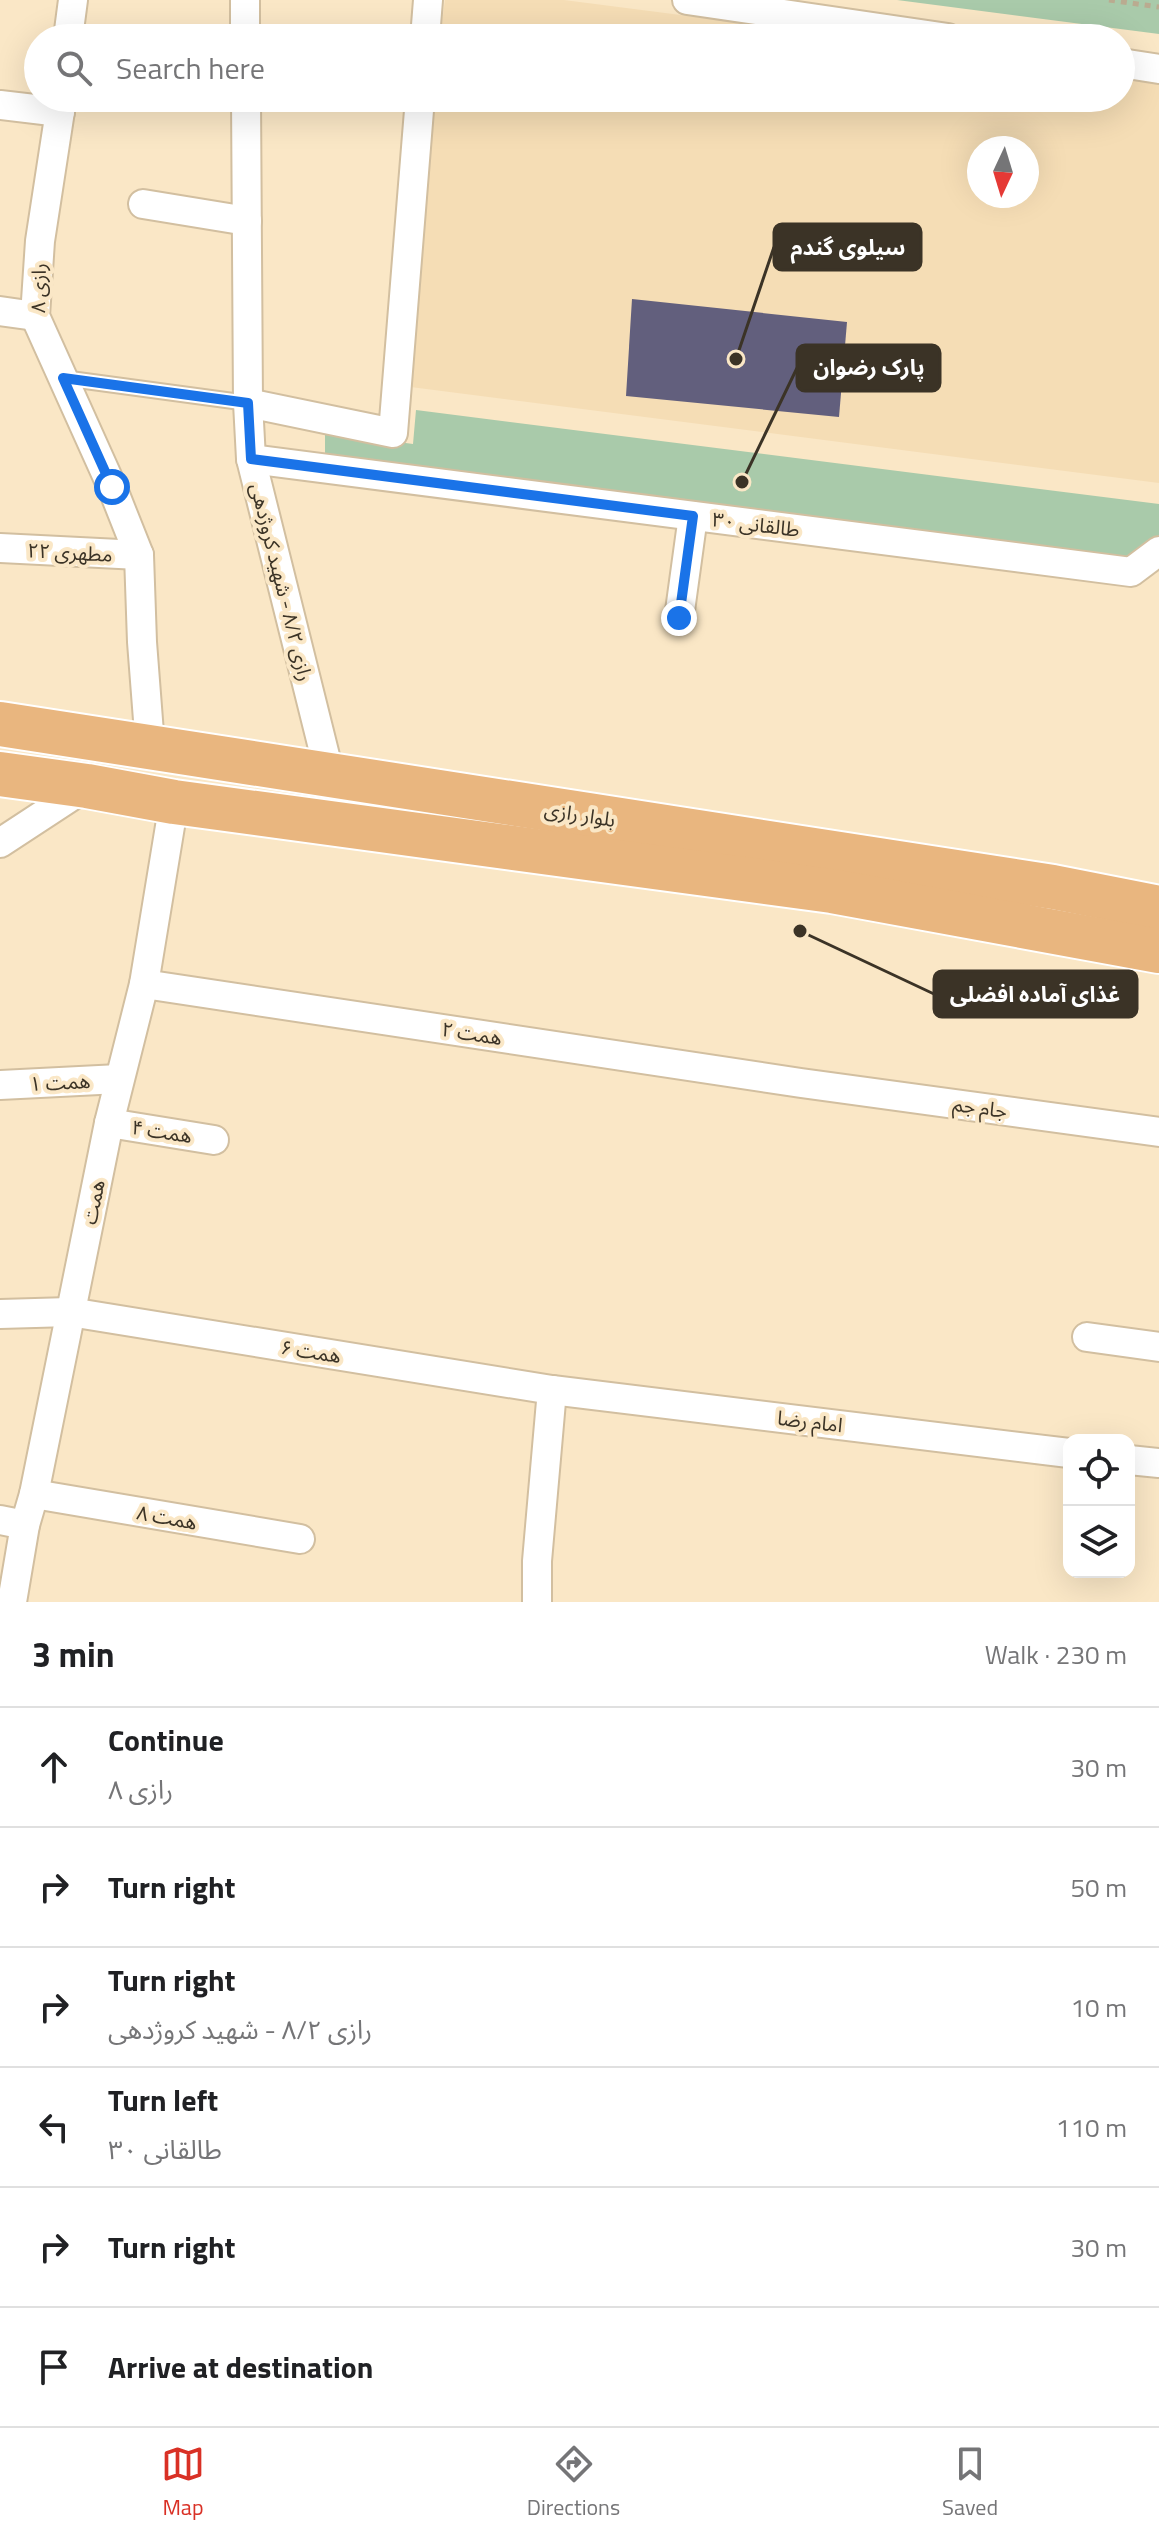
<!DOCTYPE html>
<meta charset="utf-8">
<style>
:root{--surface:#fff;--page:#f2f2f2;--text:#202124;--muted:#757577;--line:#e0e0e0;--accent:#d93025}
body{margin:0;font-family:"Titillium Web","Noto Sans Arabic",sans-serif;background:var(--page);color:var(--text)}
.controls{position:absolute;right:24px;bottom:24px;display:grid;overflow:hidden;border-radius:16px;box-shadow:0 8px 32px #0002}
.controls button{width:72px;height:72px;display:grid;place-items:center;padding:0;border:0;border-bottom:2px solid var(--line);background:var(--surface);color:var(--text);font:40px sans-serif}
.compass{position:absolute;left:967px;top:136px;width:72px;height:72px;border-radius:50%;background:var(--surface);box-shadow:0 8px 32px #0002;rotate:184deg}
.stop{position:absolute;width:24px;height:24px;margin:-18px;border:6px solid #1a73e8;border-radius:50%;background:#fff}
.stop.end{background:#1a73e8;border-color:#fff;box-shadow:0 2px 8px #0008}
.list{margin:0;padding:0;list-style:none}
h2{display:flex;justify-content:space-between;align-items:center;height:104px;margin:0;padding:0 32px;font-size:34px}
h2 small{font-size:26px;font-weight:400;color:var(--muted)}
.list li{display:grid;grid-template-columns:52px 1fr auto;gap:24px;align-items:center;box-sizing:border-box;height:120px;padding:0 32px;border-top:2px solid var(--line)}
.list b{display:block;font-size:30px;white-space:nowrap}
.list p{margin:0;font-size:26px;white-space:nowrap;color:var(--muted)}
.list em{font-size:26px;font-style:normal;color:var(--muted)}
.icon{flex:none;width:44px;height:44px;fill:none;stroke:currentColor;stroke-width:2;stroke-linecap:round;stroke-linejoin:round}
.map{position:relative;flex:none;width:1159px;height:1602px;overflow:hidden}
.search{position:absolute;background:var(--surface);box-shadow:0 8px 32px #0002;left:24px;right:24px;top:24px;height:88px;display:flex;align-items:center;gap:20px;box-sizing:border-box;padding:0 28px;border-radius:44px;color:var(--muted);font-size:30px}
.sheet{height:824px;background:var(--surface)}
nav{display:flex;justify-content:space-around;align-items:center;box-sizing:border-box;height:112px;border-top:2px solid var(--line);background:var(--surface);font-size:22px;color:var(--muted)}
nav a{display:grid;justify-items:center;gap:4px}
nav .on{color:var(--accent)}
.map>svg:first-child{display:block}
</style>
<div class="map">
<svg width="1159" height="1602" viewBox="0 0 1159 1602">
<rect width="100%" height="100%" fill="#fae7c6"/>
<g fill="#f5ddb5" fill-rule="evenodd">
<polygon points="445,0 564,0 859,38 440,38"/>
<path d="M1121 72 1159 77V483L395 385 432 98H1121ZM979 148H1027V196H979Z"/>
</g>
<g fill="#a9caaa">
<polygon points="897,0 1159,0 1159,34"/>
<polygon points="416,410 1159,504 1159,535 1126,561 325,459 325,432 413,444"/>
</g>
<polygon fill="#625f7d" points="632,299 847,322 839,417 626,396"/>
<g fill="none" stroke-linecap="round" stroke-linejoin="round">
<g stroke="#d2bfa0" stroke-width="18">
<polyline id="lane" points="63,378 248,403"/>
</g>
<g stroke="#d2bfa0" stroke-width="32">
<g id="street">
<polyline points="245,0 245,38"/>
<polyline points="687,0 948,38"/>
<polyline points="68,38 73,0"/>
<polyline points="425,38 428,0"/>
<polyline points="1121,63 1159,69"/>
<polyline points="62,98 40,241 35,316 112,487 139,555 142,642 150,746"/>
<polyline points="246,98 248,403 251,459 330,776"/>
<polyline points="0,105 60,112"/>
<polyline points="143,204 247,221"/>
<polyline points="0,311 35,316"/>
<polyline points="248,403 393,433 420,98"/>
<polyline points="251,459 1131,572 1159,551"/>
<polyline points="0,548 139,555"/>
<polyline points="679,618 693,516"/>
<polyline points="0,843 87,786"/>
<polyline points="144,984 801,1083 1159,1132"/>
<polyline points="0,1085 119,1079"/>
<polyline points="109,1123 214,1140"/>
<polyline points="0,1314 70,1312 552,1390 1069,1453"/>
<polyline points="1087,1337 1159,1347"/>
<polyline points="1129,1460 1159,1463"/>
<polyline points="34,1494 300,1539"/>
<polyline points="0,1520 25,1525"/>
<polyline points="12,1602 25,1525 34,1494 109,1123 144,984 174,802"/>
<polyline points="537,1602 537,1561 552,1390"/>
</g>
</g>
<g stroke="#fff" stroke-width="48">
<g id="primary">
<polyline points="0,724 1053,887 1159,908"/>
<polyline points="0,774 87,786 174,802 832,891 1159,951"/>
</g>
</g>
<polyline stroke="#baab90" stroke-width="5" stroke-dasharray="6 6" stroke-linecap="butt" points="1109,0 1159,7"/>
<use href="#lane" stroke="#fff" stroke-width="14"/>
<use href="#street" stroke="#fff" stroke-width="28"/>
<use href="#primary" stroke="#e9b67f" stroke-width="44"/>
</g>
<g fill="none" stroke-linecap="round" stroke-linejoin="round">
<polyline stroke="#1a73e8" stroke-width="10" points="112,487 63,378 248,403 251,459 693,516 679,618"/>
</g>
<g text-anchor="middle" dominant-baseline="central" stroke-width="8" stroke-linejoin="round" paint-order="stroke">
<g font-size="20" fill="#3b3326" stroke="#fae7c6">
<text transform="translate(38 288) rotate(-89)">رازی ۸</text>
<text transform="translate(756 524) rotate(7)">طالقانی ۳۰</text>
<text transform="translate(70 552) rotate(3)">مطهری ۲۲</text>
<text transform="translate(282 582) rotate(76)">رازی ۸/۲ - شهید کروژدهی</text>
<text transform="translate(580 814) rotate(9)">بلوار رازی</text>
<text transform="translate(472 1033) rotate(9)">همت ۲</text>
<text transform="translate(60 1082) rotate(-3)">همت ۱</text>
<text transform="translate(980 1107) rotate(8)">جام جم</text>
<text transform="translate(162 1131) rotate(9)">همت ۴</text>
<text transform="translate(93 1202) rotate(-78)">همت</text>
<text transform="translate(311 1351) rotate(9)">همت ۶</text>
<text transform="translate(810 1421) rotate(7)">امام رضا</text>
<text transform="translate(167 1517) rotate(10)">همت ۸</text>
</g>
</g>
<path fill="none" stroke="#3b3326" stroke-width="3" d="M736 359L774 247M742 482L797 368M800 931L934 994"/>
<g fill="#3b3326" stroke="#fae7c6" stroke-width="3">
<circle cx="736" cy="359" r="8"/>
<circle cx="742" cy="482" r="8"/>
<circle cx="800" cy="931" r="8"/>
</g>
<g fill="#3b3326" stroke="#3b3326" stroke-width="3">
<rect x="774" y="224" width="147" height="46" rx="8"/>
<rect x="797" y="345" width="143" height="46" rx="8"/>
<rect x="934" y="971" width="203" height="46" rx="8"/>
</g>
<g font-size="22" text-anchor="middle" font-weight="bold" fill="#fff">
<text x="848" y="255">سیلوی گندم</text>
<text x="869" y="375">پارک رضوان</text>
<text x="1035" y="1002">غذای آماده افضلی</text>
</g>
</svg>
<div class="controls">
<button><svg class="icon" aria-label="locate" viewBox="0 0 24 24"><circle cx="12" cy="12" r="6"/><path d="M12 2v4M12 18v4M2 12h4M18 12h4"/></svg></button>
<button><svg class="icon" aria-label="layers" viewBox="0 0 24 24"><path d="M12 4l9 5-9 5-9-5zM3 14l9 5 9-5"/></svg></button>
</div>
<svg class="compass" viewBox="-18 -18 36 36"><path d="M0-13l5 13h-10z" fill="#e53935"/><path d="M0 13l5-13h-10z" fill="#757577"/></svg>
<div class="stop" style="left:112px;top:487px"></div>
<div class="stop end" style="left:679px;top:618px"></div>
<div class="search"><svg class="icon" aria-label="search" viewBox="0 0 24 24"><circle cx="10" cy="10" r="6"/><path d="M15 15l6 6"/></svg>Search here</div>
</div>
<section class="sheet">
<h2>3 min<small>Walk · 230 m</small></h2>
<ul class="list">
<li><svg class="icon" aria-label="ahead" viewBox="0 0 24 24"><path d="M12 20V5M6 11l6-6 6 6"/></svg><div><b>Continue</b><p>رازی ۸</p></div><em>30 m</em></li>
<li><svg class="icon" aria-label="right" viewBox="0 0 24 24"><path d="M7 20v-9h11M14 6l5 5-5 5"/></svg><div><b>Turn right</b></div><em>50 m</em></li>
<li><svg class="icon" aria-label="right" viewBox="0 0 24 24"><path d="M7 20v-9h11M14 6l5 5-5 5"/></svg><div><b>Turn right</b><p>رازی ۸/۲ - شهید کروژدهی</p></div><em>10 m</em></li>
<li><svg class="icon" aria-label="left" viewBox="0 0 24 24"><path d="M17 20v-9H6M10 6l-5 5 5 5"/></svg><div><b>Turn left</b><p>طالقانی ۳۰</p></div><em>110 m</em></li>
<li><svg class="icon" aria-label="right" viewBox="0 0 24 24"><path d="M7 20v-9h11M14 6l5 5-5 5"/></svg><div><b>Turn right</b></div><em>30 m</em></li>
<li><svg class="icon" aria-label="arrive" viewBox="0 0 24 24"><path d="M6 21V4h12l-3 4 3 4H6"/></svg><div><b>Arrive at destination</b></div></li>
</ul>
</section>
<nav>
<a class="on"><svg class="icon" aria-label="map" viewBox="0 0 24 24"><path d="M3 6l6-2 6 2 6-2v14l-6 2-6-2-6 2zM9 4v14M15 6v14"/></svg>Map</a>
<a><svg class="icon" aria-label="directions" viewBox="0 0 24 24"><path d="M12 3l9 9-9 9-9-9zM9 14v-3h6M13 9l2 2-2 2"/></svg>Directions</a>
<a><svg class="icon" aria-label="saved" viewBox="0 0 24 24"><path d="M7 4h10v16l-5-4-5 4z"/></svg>Saved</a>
</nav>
